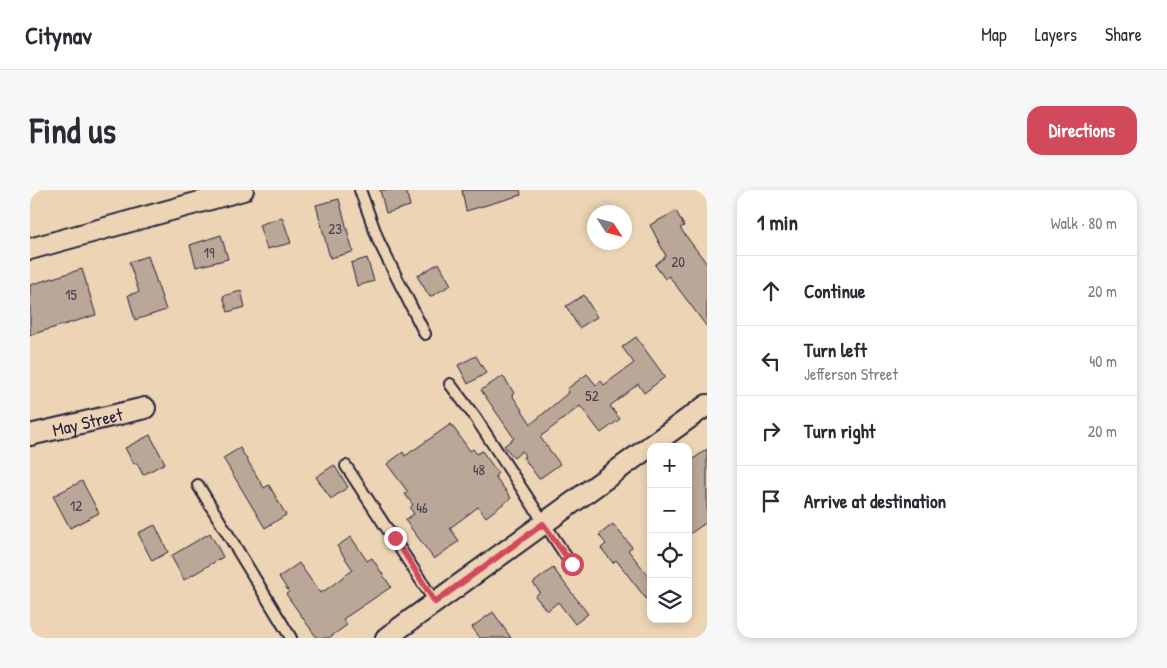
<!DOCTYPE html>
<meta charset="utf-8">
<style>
:root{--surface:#fff;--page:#f7f7f7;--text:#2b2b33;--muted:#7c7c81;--line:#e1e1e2;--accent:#d1495b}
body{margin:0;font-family:"Patrick Hand",sans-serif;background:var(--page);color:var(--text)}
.controls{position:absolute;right:15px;bottom:15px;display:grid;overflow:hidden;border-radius:10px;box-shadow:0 2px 8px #0003}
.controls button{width:45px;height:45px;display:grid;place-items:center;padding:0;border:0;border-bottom:1px solid var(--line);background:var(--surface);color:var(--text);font:25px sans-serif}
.compass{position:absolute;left:557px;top:15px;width:45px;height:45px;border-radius:50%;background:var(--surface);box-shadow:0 2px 8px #0003;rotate:126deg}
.stop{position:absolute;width:15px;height:15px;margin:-11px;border:4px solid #d1495b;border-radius:50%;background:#fff}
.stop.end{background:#d1495b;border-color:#fff;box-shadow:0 1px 5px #0008}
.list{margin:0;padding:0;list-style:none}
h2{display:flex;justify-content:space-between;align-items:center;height:65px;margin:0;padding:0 20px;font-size:21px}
h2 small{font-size:16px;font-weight:400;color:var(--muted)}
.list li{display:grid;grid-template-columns:32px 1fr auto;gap:15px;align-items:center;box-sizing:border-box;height:70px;padding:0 20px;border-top:1px solid var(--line)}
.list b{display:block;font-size:19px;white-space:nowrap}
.list p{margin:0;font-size:16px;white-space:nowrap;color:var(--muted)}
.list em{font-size:16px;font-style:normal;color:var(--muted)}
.icon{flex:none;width:28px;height:28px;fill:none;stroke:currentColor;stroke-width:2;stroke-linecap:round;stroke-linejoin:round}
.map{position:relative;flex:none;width:677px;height:448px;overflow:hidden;border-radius:15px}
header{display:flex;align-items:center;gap:30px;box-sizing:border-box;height:70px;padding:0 25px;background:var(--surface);border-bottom:1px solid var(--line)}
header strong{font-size:24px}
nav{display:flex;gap:28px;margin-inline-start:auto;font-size:18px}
.intro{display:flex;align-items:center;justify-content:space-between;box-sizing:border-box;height:120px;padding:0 30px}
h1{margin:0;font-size:35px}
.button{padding:12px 22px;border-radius:15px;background:var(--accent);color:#fff;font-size:18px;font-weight:700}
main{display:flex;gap:30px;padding:0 30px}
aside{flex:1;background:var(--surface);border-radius:15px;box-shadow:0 2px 8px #0003}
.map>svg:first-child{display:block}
</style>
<header>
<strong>Citynav</strong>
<nav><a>Map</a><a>Layers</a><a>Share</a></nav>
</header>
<div class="intro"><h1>Find us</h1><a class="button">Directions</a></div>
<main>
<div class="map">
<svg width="677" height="448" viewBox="0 0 677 448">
<rect width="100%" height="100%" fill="#edd4b5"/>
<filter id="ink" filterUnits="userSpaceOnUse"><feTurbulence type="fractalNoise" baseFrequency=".02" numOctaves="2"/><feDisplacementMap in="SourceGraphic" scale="10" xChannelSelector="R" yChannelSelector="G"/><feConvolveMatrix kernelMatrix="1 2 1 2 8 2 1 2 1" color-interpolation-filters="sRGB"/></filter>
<g filter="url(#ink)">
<g fill="#baa797" stroke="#22223b">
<polygon points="350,0 376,0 380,16 356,23"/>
<polygon points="432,0 490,0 491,5 436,21"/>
<polygon points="309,9 323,62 300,68 286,15"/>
<polygon points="646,21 654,36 650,38 677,74 677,137 639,86 635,89 625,75 636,66 620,35"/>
<polygon points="252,27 261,53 237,59 229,35"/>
<polygon points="191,45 198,69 166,77 160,55"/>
<polygon points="118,66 136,120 105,130 98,105 109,102 99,72"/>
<polygon points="337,68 344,91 327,96 321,73"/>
<polygon points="409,73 421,95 400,107 387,86"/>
<polygon points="52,79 66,125 0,145 0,95"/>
<polygon points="211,101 215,117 198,122 193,106"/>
<polygon points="554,105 567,127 549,138 536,116"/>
<polygon points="606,147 635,187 614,203 608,194 580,216 590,229 571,243 550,216 510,247 530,274 509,289 493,267 495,266 492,261 484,268 474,256 484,248 451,200 473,186 484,203 482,205 501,234 539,202 537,199 557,184 566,195 571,191 574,195 604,173 592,157"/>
<polygon points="446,166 456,183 438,194 428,175"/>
<polygon points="421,234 440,261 443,259 447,264 452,261 468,283 465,286 481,308 456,327 448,317 420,338 429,351 404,369 375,330 384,324 380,318 383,315 375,304 378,302 357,274 373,262 375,266"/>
<polygon points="120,245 135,273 113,285 107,273 104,274 95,258"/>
<polygon points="210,258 234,298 239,295 256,325 235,338 193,268"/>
<polygon points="677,259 677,332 658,345 658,273"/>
<polygon points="304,275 318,297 301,309 286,287"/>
<polygon points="52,291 69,323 40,338 23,306"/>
<polygon points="583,334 602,357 598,360 621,389 621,415 586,370 583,373 571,358 576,354 569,345"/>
<polygon points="125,335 138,362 122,371 108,343"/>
<polygon points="180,343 193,367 154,390 141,366"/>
<polygon points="321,347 337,371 342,368 361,397 313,429 317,435 299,448 287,448 256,404 259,402 249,387 269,373 290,403 294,401 323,380 307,356"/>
<polygon points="523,378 558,424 545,434 528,412 517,421 505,406 510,402 503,393"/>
<polygon points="463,422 481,448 450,448 442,437"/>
</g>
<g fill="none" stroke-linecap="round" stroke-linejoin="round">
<g stroke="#22223b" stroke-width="14">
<g id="service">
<polyline points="330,0 349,52 395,144"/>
<polyline points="420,194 445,227 541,374"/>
<polyline points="316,276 405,412"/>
<polyline points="168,295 261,448"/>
</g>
</g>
<g stroke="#22223b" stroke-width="24">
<g id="minor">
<polyline points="0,59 213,0"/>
<path id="s1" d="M0 245 115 218"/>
<polyline points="356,448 677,215"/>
</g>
</g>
<use href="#service" stroke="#edd4b5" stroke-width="10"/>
<use href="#minor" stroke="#edd4b5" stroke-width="20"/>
</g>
</g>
<g fill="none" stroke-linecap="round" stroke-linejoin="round" filter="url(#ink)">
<polyline stroke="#d1495b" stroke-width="6" points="365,348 405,412 513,334 542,374"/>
</g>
<g text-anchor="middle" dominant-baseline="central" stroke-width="5" stroke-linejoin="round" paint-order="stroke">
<g font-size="15" fill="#484352">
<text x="305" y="38">23</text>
<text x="179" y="62">19</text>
<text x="648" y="71">20</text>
<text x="41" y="104">15</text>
<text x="562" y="205">52</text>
<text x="449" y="279">48</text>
<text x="46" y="315">12</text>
<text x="392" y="317">46</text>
</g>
<g font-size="18" fill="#22223b" stroke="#edd4b5">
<text stroke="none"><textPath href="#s1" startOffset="59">May Street</textPath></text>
</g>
</g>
</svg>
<div class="controls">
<button>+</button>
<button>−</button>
<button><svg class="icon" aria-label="locate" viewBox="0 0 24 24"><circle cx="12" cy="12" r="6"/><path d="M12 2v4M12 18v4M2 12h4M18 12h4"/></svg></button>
<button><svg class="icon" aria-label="layers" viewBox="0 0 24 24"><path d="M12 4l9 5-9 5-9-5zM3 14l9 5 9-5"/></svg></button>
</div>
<svg class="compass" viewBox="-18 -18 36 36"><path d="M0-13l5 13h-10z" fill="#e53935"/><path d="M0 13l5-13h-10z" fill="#7c7c81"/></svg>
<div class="stop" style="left:542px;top:374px"></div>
<div class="stop end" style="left:365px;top:348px"></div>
</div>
<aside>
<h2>1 min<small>Walk · 80 m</small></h2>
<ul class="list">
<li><svg class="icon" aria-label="ahead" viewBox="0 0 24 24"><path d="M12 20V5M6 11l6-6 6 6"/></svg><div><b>Continue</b></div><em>20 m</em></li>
<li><svg class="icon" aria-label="left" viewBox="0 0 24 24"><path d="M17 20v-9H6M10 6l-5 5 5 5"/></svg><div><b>Turn left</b><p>Jefferson Street</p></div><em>40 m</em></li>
<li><svg class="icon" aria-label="right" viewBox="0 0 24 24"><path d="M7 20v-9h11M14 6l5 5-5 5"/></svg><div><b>Turn right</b></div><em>20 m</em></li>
<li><svg class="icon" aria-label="arrive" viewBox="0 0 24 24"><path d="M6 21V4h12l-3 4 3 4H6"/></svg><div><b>Arrive at destination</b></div></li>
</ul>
</aside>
</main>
